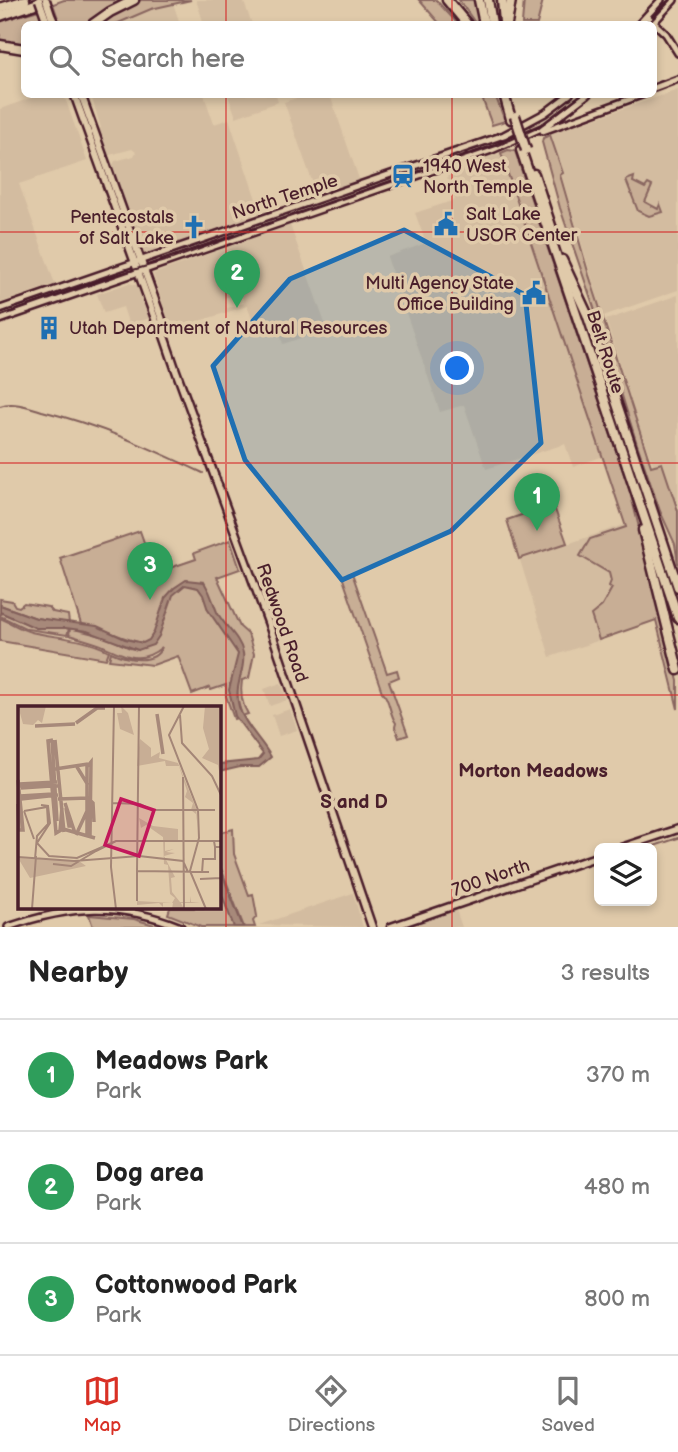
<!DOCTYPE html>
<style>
:root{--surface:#fff;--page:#f6f6f6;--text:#222;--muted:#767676;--line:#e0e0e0;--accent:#d93025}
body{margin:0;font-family:"Balsamiq Sans",sans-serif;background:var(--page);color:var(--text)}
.controls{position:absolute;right:21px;bottom:21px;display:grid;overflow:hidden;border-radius:10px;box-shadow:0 4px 10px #0003}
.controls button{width:63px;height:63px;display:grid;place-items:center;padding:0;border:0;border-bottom:2px solid var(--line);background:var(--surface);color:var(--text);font:35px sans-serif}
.you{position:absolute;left:458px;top:369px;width:24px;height:24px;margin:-18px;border:5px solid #fff;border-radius:50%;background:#1a73e8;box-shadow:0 0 0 10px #1a73e833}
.badge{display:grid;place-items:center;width:46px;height:46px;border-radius:50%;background:var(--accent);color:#fff;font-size:23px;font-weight:700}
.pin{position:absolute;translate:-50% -58px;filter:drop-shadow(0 2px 4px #0008)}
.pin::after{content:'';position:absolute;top:37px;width:24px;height:21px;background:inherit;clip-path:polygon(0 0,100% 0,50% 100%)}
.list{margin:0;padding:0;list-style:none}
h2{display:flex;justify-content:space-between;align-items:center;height:91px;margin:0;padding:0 28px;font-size:30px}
h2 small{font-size:23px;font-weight:400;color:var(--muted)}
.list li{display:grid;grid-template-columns:46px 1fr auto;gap:21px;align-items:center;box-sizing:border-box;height:112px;padding:0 28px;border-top:2px solid var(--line)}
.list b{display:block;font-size:26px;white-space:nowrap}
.list p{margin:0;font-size:23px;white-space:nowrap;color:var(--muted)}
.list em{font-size:23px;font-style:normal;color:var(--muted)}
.icon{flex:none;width:38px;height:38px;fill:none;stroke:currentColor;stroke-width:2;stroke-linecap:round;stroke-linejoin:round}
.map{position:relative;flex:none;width:678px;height:927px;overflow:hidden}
.search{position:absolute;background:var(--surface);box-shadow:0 4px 10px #0003;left:21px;right:21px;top:21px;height:77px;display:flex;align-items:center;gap:18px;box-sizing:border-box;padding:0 24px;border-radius:10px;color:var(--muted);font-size:26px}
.sheet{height:427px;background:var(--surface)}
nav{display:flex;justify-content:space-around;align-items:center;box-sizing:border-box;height:98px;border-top:2px solid var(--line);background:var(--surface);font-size:19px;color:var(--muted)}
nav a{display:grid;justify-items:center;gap:4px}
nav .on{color:var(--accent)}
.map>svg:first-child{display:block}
</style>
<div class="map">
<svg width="678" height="927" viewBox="0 0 678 927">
<rect width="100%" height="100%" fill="#e0caaa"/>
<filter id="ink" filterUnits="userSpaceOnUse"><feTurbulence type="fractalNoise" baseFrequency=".0143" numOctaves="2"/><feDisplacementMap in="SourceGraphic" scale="14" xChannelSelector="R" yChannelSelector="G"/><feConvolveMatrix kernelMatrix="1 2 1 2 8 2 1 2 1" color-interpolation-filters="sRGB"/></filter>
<g filter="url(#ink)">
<g fill="#d3bca0" fill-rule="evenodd">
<polygon points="196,0 243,0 252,24 204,24"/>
<polygon points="173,3 180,24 115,24 151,8"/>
<polygon points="678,90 678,290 603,316 549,134"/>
<polygon points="42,94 64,95 87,161 19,184 55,284 0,303 0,109"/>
<polygon points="91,95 204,95 214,124 229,119 262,217 149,253 143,253 112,166 115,161 134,156 136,152 132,149 106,156 97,129 101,128"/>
<polygon points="228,95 276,95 278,102 236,117"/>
<polygon points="306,95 330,95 360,182 320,197 317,195 284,102"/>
<polygon points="574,95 584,95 536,129 443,165 442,161 445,158 508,136 537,120"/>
<polygon points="501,153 609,454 573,467 565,444 486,469 464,405 440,412 387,257 426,243 415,213 455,200 446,173"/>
<polygon points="427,165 429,170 150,266 150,262"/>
<path d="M290 225 327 329 283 344 276 321 272 318 254 324 247 306 171 330 153 274ZM241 293 244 303 227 308 224 298Z"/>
<polygon points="129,267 130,271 0,316 0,314 12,309 0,313 0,311"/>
<polygon points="129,283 139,286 150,318 129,325 123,307 104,313 97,294"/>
<polygon points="678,295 678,526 641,434 606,320"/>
<polygon points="626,524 650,623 550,657 520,560"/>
<polygon points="281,683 287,700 270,706 264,689"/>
<polygon points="290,709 297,730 279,736 272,715"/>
<polygon points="353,893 363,927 259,925"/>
<polygon points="456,910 462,927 406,927"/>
</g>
<g fill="#c8ae95" stroke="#896660" stroke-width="2">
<polygon points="64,0 126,0 88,24 60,24 53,4"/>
<polygon points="141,0 191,0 151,9 116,24 98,24"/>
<polygon points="419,0 436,0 458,24 440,24"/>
<polygon points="459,0 476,0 481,24 476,24"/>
<polygon points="524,0 543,0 537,24 522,24"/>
<polygon points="39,10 45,24 24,24 24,45 0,42 0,21"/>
<polygon points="481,95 495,95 505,121 492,125"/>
<polygon points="550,135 563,173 560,175 589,275 651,466 662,463 678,511 678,564 675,544 660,511 637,444 602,331 560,208 542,142 543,138"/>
<polygon points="508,150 515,151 517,157 630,492 678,681 678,709 656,620 599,640 591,615 602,606 612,588 609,586 611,581 609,573 580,556 590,539 626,527 501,153"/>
<polygon points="634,177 633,182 645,188 648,184 652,186 645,202 658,209 660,204 663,212 649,216 638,211 626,180"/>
<polygon points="553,504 567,543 519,559 507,520"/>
<path d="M140 531 155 573 196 559 194 553 230 540 240 569 217 577 240 627 248 634 254 654 249 678 242 680C240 692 241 703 248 714L242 716C238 704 236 694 238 682L230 684 237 718 234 719 226 696V685L211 690 210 687 192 694 178 656 153 665 109 660 111 652C126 659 154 666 162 647 140 666 124 655 101 645 91 641 79 638 69 635L70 628 106 637 130 648 138 650 143 643C121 639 103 627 81 624L60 558Z"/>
<path d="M352 573 387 673 397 670 399 677 389 681 408 735 399 738 395 727 396 723C389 714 390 698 382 692L342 576Z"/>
<polygon points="0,599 12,601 15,606 19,607 24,603 48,607 53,612 68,615 69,623 36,618 0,605"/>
<polygon points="0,612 35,627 66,628 69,629 67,635 27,629 0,616"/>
<path d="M0 618C10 622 20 629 31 632 58 638 84 638 109 651L106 659 0 641Z"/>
<polygon points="233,829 234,854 249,895 253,894 257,916 253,921 255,927 244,927 219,863 219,833"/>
<polygon points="219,887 234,927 201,927 168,914 170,908 219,908"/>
<polygon points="89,915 134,919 161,927 93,927"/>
</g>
<g fill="#a7897a" stroke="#825f5a" stroke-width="2">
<path d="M186 580 204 582C212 595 212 600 217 612 224 626 240 637 243 653 246 671 233 685 239 707 245 726 262 740 271 757L259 767H240L219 772 220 764 258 760 263 754 235 716 229 690 238 654 208 610 203 595 198 588 185 585 173 595 159 636 153 645 138 650 87 631 66 628H36L0 612V605L36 618 97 626 125 639 143 643 149 640 154 632 165 598 174 588Z"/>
<polygon points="219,866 243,927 234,927 219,887"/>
</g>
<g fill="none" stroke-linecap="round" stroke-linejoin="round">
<g stroke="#825f5a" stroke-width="2">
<path d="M0 406C13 401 29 407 42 411 99 425 150 448 203 473"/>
<polyline points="648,848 678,838"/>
</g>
<g stroke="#4a1f2b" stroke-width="10">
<g id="secondary">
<polyline points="647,16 666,34 678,53"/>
<polyline points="639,24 661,0"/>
<polyline points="652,24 674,0"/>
<polyline points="654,88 678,79"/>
<polyline points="543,131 644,94"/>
<polyline points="0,309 504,135 545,113 570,94"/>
<polyline points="0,320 492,150 546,126 588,94"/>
<path d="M8 927C72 905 118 902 181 927"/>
</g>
</g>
<g stroke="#4a1f2b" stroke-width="11">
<g id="primary">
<polyline points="51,15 55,24"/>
<polyline points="45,17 48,24"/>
<polyline points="74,94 158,327 162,330"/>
<polyline points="81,94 164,325 162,330 175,368 268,622 372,927"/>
<polyline points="621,848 678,829"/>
<polyline points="391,927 599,856"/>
</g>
</g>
<g stroke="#4a1f2b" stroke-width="13">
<g id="highway">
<polyline points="447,0 467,24"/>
<polyline points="479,0 484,24"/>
<polyline points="488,0 492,24"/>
<polyline points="502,0 504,22"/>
<polyline points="0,8 25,0"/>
<polyline points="0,16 44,1"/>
<polyline points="93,24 110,12 134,0"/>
<polyline points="507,24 511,0"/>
<polyline points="0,45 24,49"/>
<polyline points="504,94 511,119"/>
<polyline points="521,150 678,618"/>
<polyline points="534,174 554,235"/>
<polyline points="562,260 587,314 678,587"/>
<polyline points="643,530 678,670"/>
</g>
</g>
<use href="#secondary" stroke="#e0caaa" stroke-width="5"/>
<use href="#primary" stroke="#e0caaa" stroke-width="6"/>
<use href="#highway" stroke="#e0caaa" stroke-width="8"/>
<g stroke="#4a1f2b" stroke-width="2">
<polyline points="648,24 671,0"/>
<polyline points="0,316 108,277 172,259 277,221 499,145 539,127 582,94"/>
</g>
<g stroke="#4a1f2b" stroke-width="11" stroke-linecap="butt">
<g id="primary-bridge">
<polyline points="39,0 45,17"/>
<polyline points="46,0 51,15"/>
</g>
</g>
<g stroke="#4a1f2b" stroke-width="13" stroke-linecap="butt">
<polyline id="highway-bridge" points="515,116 526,150"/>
</g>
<use href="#primary-bridge" stroke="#e0caaa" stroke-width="6"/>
<use href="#highway-bridge" stroke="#e0caaa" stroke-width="8"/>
</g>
</g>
<path fill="#1f6fb2" fill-opacity="0.2" stroke="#1f6fb2" stroke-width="5" stroke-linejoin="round" d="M404 230 525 295 541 443 451 531 342 580 245 460 213 366 290 279Z"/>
<path fill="none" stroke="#d62828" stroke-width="2" stroke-opacity="0.55" d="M226 0V24M452 0V24M226 94V927M452 94V927M0 232H678M0 463H678M0 695H678"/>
<defs>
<g id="station-bare" transform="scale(1.89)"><path d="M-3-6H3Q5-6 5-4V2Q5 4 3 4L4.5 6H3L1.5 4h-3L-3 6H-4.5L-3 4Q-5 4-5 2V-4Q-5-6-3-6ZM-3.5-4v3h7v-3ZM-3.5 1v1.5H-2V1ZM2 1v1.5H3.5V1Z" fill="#1f6fb2" stroke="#e0caaa" stroke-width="2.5" paint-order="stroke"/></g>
<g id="civic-bare" transform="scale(1.89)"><path d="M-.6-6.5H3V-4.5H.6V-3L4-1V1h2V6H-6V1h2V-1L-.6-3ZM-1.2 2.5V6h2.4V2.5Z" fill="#1f6fb2" stroke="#e0caaa" stroke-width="2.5" paint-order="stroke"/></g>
<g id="church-bare" transform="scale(1.89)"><path d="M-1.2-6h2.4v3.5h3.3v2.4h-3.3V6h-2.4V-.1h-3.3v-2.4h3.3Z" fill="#1f6fb2" stroke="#e0caaa" stroke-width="2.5" paint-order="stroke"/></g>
<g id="building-bare" transform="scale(1.89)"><path d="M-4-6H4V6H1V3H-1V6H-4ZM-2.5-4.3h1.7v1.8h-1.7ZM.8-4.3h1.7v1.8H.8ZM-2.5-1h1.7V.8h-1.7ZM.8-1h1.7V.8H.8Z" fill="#1f6fb2" stroke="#e0caaa" stroke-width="2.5" paint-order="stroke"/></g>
</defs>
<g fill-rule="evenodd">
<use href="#station-bare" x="403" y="176"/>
<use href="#civic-bare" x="446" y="224"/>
<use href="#church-bare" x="194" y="227"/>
<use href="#civic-bare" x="534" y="293"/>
<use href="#building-bare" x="49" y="328"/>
</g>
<g text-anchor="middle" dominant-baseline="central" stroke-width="7" stroke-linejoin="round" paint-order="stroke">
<g font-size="18" fill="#4a1f2b" stroke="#e0caaa" text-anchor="start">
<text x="423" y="166">1940 West<tspan x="423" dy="21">North Temple</tspan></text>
<text x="466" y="214">Salt Lake<tspan x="466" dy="21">USOR Center</tspan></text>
<text x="174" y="217" text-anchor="end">Pentecostals<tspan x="174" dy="21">of Salt Lake</tspan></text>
<text x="514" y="283" text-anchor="end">Multi Agency State<tspan x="514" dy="21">Office Building</tspan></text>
<text x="69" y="328">Utah Department of Natural Resources</text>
</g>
<g font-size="18" fill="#4a1f2b" stroke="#e0caaa">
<text transform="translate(285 197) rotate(-18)">North Temple</text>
<text transform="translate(605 352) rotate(72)">Belt Route</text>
<text transform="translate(282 623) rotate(71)">Redwood Road</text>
<text transform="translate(491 878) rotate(-19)">700 North</text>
</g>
<g font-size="19" font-weight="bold" fill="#4a1f2b" stroke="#e0caaa">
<text x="533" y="771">Morton Meadows</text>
<text x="354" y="802">S and D</text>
</g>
</g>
<g transform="translate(18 706)">
<rect width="203" height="203" fill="#e0caaa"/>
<path d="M0 0H28L24 17 20 14 15 19 5 18ZM103 0 110 7 116 29 102 23 99 7H104ZM187 0H203L202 71 200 59 184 52 191 43 185 22ZM122 33 133 42V51L142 46 141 52 160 57 178 102 180 122 178 108 173 104 175 97 167 91 169 85 161 60H148L147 55 119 60ZM121 112 135 120 160 123V134L147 135V145L156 143 148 146 157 147 146 150 157 171 153 172 154 186 162 196H172V190L173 196 182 197H163L166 203H154L155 197H145V201L141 197 119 199V195L154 197 157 192 152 188 150 159 146 158 145 131 128 119 123 122ZM0 152 61 155 68 160 12 172Z" fill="#c8ae95"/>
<path fill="none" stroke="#a7897a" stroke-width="3.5" d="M139 8 145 48M58 17 79 2H87M17 20 57 18M34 34 39 115M35 34 30 35 38 127 45 123 77 132M37 34 46 126M69 58V131M59 61 70 79M69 61 73 56 72 131M37 63 70 58M0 74 5 124H0M1 78 39 76M1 80H42M3 82 33 80M2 90 35 88M3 93 40 89M40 93 70 92 75 97 76 116M47 97 57 127M0 98 1 124M48 102 51 120H55M42 125 44 102M58 129 69 105"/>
<path fill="none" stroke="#a48677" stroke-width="2" d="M96 0 93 161 98 203M166 0 151 29 180 104 181 132 172 165 188 203M162 9 164 37 194 70 203 89V203M165 71 166 203M95 97 122 98 134 104H197M23 99 30 100 32 117 19 137 31 150 59 152 98 135H196L197 141H203M6 105 29 101 30 118 19 130 17 153M6 105 16 133M78 145 98 135H203M0 151 56 155 121 150 165 155 170 166M35 158 53 160 78 145M119 165 121 0M119 165 191 166M184 167 185 153H197V140M182 173 203 172M119 195V162M14 203 18 150"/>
<path fill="#c2185b" fill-opacity="0.15" stroke="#c2185b" stroke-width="3.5" d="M103 93 136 104 121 150 87 139Z"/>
<rect width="203" height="203" fill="none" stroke="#4a1f2b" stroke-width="3.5"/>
</g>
</svg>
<div class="controls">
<button><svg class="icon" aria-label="layers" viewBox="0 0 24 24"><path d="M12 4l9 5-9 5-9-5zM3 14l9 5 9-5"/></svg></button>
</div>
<div class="you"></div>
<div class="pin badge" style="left:537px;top:531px;background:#2e9e5b">1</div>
<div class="pin badge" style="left:237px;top:308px;background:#2e9e5b">2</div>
<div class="pin badge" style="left:150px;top:600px;background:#2e9e5b">3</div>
<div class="search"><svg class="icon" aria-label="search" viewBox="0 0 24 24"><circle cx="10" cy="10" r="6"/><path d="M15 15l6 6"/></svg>Search here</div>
</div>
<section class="sheet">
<h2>Nearby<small>3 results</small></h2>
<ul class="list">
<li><span class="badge" style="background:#2e9e5b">1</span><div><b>Meadows Park</b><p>Park</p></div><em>370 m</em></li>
<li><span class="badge" style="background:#2e9e5b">2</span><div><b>Dog area</b><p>Park</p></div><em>480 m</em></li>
<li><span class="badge" style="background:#2e9e5b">3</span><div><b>Cottonwood Park</b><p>Park</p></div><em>800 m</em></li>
</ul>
</section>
<nav>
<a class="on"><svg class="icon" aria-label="map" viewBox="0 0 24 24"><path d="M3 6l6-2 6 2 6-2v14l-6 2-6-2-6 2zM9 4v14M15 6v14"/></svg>Map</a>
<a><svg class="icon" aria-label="directions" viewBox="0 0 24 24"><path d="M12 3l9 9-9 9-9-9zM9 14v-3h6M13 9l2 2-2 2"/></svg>Directions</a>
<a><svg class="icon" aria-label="saved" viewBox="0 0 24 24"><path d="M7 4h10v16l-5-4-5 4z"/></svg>Saved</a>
</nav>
